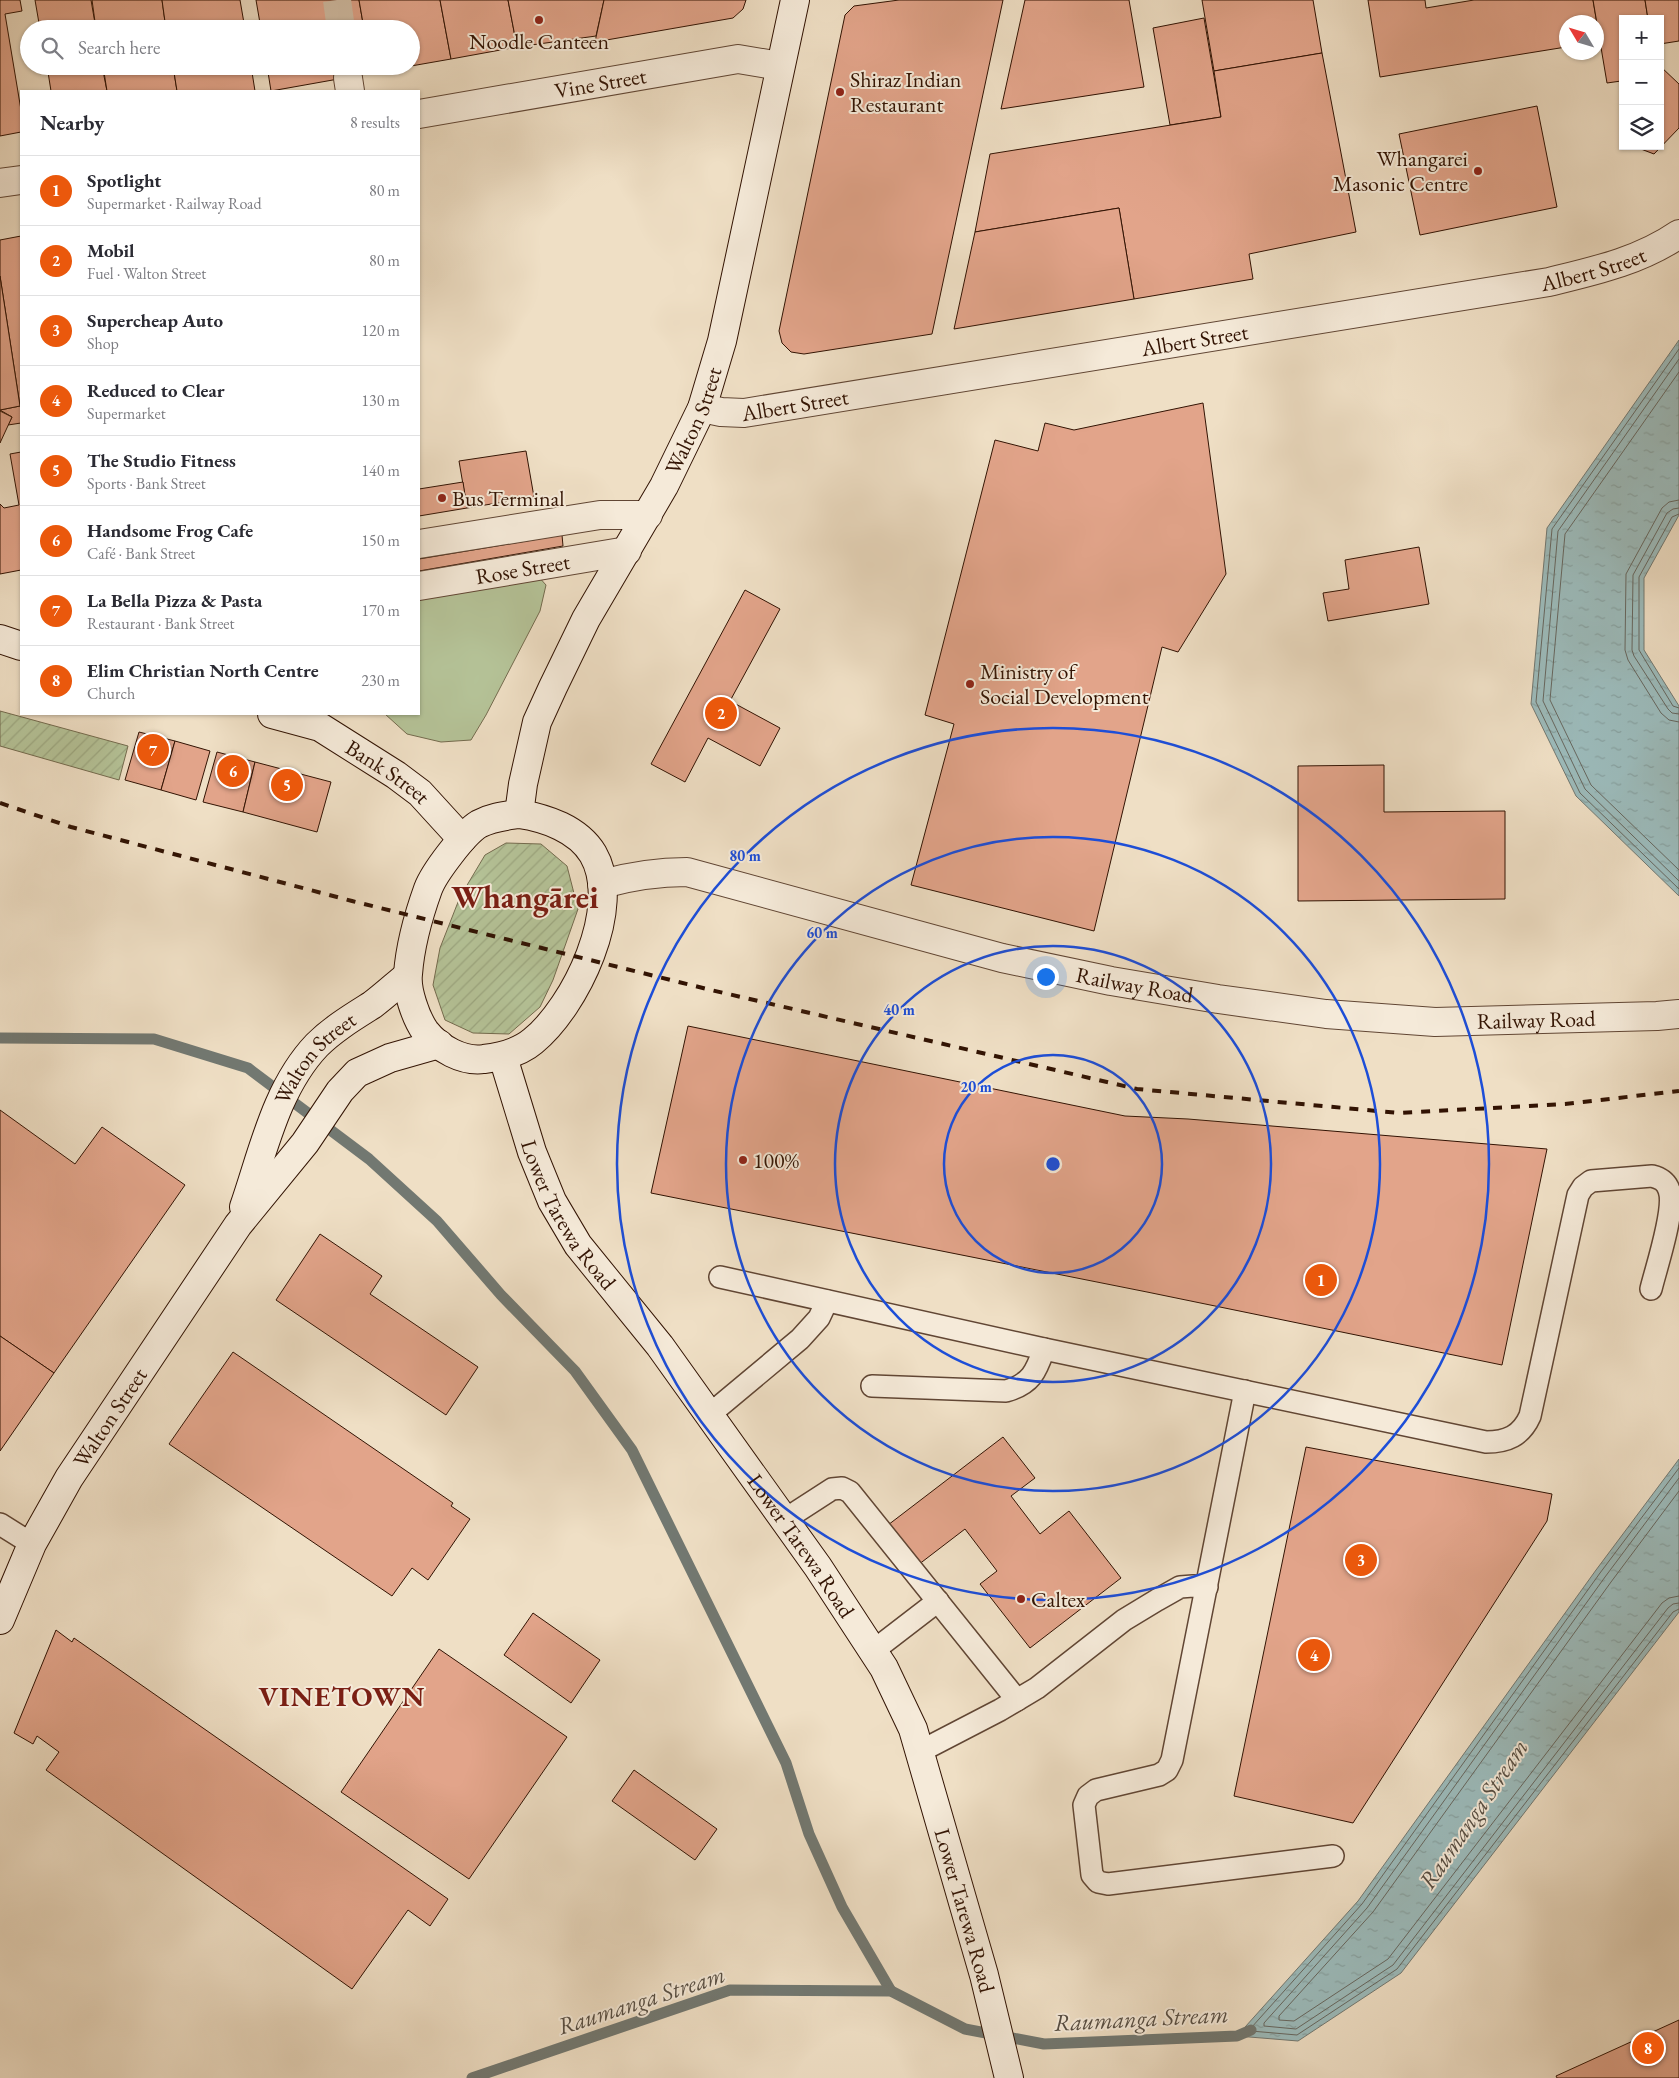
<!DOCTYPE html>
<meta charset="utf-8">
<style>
:root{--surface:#fff;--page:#f2f2f3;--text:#2b2b33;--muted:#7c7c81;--line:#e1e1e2;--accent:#ea580c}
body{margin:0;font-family:"EB Garamond",serif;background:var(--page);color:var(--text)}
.controls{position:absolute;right:15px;top:15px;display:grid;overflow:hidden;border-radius:0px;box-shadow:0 1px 4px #0004}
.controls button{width:45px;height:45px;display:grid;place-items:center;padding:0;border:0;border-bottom:1px solid var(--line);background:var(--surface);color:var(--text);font:25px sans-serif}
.compass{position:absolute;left:1559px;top:15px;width:45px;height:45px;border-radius:50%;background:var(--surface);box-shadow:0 1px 4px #0004;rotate:308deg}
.you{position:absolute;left:1045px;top:976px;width:18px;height:18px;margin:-12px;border:4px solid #fff;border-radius:50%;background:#1a73e8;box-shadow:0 0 0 8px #1a73e833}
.badge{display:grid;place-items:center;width:32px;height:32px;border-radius:50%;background:var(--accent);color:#fff;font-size:16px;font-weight:700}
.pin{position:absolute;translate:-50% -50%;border:2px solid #fff;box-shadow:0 1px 5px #0006}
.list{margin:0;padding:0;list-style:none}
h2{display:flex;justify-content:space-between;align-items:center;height:65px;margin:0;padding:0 20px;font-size:21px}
h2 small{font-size:16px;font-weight:400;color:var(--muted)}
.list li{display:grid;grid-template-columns:32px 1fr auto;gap:15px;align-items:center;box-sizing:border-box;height:70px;padding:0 20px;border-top:1px solid var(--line)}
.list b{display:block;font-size:19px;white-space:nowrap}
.list p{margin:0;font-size:16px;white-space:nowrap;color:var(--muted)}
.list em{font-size:16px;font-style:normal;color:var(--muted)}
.icon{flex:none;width:28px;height:28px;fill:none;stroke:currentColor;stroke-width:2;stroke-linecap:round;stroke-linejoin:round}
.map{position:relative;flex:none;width:1679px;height:2078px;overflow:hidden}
.search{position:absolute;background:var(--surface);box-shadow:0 1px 4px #0004;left:20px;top:20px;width:400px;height:55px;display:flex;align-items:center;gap:12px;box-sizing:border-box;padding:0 18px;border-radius:28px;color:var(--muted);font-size:19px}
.panel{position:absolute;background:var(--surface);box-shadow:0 1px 4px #0004;left:20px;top:90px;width:400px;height:625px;border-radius:0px}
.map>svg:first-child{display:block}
</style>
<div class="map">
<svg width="1679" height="2078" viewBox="0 0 1679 2078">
<defs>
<pattern id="garden-furrows" width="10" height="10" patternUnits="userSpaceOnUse" patternTransform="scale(1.25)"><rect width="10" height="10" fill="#b5c398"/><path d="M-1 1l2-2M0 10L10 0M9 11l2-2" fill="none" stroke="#9ca781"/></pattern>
<pattern id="water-ripples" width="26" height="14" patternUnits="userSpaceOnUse" patternTransform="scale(1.25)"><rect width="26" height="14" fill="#9cbbbb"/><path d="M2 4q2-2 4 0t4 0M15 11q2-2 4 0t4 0" fill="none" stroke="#87a09f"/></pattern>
</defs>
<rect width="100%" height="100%" fill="#efdfc5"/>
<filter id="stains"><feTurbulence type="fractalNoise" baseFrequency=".004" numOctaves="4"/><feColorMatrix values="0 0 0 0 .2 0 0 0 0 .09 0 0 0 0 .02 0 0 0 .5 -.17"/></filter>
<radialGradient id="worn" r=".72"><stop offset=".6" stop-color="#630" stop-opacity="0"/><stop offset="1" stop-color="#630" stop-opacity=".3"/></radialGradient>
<polygon fill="#b5c398" stroke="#746b4e" points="537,575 546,585 540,611 486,715 471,740 441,742 407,734 385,714 419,714 419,595"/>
<g fill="url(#garden-furrows)" stroke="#746b4e">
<polygon points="0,711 128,746 119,780 0,746"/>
<polygon points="506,843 541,844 567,866 578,909 553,980 540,1007 509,1034 473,1033 445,1020 433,985 440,948 460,897 485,855"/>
</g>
<g fill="url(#water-ripples)" stroke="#727871">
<polygon points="1679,340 1679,515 1644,578 1644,650 1679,706 1679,896 1576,796 1531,704 1547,528"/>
<polygon points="1679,1459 1679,1612 1401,1973 1298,2041 1237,2036 1358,1901 1596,1570"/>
</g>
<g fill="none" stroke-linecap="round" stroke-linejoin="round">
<g stroke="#67675f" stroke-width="1">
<polyline points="1679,349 1552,529 1536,702 1580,793 1679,889"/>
<polyline points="1679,359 1558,531 1543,701 1585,789 1679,881"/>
<polyline points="1679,372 1565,534 1550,700 1591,785 1679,870"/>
<polyline points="1679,500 1669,502 1662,508 1626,574 1625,650 1628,660 1661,713 1669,720 1679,722"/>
<polyline points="1679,508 1673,509 1667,513 1633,575 1632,650 1634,656 1668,709 1672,713 1679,714"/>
<polyline points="1679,514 1672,517 1639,577 1639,650 1673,706 1679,708"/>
<polyline points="1679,1468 1600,1573 1362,1904 1251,2028 1251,2031 1297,2035 1397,1969 1673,1612 1679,1609"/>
<polyline points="1679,1478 1605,1577 1367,1908 1264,2023 1264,2026 1296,2029 1393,1965 1668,1608 1673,1604 1679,1603"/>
<polyline points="1679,1491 1611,1582 1373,1912 1279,2016 1279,2020 1294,2021 1388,1959 1662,1603 1669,1598 1679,1596"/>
</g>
<g stroke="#727871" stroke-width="11">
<polyline points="0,1038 154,1039 248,1068 369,1159 437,1221 501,1295 575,1371 632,1450 786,1763 809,1834 842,1907 891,1991"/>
<polyline points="472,2078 730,1990 891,1991 965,2029 1044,2044 1237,2036 1251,2030"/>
</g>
</g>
<g fill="#e2a48a" stroke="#321303">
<polygon points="0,0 20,0 22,11 5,14 21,110 21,132 0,136"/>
<polygon points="35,0 91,0 96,29 40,29"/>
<polygon points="92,0 162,0 166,29 96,29"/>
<polygon points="162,0 240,0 245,29 166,29"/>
<polygon points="256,0 359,0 364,29 261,29"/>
<polygon points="359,0 440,0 451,59 411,66 411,29 364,29"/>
<polygon points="440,0 508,0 517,47 451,59"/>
<polygon points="508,0 604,0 596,36 517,47"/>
<polygon points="604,0 746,0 743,9 733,18 595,42"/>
<polygon points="899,0 1003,0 932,334 804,354 791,352 782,343 779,331 845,15 854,6"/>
<polygon points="1025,0 1129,0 1144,87 1001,109"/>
<polygon points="1202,0 1313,0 1322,53 1214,71"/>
<polygon points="1368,0 1425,0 1426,8 1474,0 1593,0 1600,42 1596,42 1596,22 1566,22 1566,47 1380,77"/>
<polygon points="1593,0 1645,0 1648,19 1623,19 1623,89 1621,81 1607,83"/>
<polygon points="1645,0 1679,0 1679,41 1660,44 1660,19 1648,19"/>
<polygon points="1204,18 1221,117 1170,125 1153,28"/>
<polygon points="1322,53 1356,232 1249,254 1253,279 1134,299 1119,208 975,232 990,154 1221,117 1214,71"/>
<polygon points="47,66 102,66 107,91 51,91"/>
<polygon points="103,66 173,66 177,91 107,91"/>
<polygon points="173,66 251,66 255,91 177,91"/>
<polygon points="267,66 370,66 372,73 271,91"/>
<polygon points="370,66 410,66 372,73"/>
<polygon points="1660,66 1679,84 1679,128 1654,154 1633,146 1660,146"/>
<polygon points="1537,106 1557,207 1420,235 1399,134"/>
<polygon points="1119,208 1134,299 954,329 975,232"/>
<polygon points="21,236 21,423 8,425 12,417 0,410 20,406 0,276 0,240"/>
<polygon points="0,276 20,406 0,410"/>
<polygon points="1203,403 1226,574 1178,652 1162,647 1094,931 911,885 954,724 925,715 995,440 1038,451 1045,423 1074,430"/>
<polygon points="0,411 12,417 0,443"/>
<polygon points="526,451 534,497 467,508 459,461"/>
<polygon points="21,452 21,570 0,574 0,504 4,508 19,505 10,454"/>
<polygon points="463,482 467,508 419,516 419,489"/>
<polygon points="562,535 563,546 419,571 419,559"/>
<polygon points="1419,547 1429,604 1328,621 1323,593 1349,589 1345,560"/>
<polygon points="745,590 780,609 730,701 780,728 760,766 708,738 685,782 651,764"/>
<polygon points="139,732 175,741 161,790 125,780"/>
<polygon points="175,741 210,751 196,800 161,790"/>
<polygon points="217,752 255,762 243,812 203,802"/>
<polygon points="255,762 331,782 317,832 243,812"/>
<polygon points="1384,765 1384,812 1505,811 1505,899 1298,901 1298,766"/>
<polygon points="688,1026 1125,1116 1188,1119 1547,1149 1502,1365 1147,1292 651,1193"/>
<polygon points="0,1110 75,1164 102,1127 185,1185 54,1373 0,1336"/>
<polygon points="320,1234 382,1276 370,1294 478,1367 446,1415 276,1300"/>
<polygon points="0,1336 54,1373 0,1451"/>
<polygon points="233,1352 453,1503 451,1506 470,1519 428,1580 412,1568 392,1596 169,1444"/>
<polygon points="1003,1437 1035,1478 1011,1496 1040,1534 1069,1511 1121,1578 1030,1648 980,1584 997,1571 965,1529 918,1565 888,1525"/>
<polygon points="1306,1447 1552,1494 1547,1521 1353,1823 1234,1796"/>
<polygon points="533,1613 600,1660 571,1703 504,1655"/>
<polygon points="56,1630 72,1642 74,1638 448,1899 430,1926 408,1910 352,1989 46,1770 59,1752 37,1736 33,1744 14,1733"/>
<polygon points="439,1649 567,1737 469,1879 341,1792"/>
<polygon points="634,1770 717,1829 695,1860 612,1801"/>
<polygon points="1679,2020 1679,2078 1557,2078 1556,2076"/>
</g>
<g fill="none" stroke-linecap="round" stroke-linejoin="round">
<polyline stroke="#d3c0a8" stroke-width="28" stroke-dasharray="28 14" stroke-linecap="butt" points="337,0 341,29"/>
<g stroke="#614634" stroke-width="24">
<g id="service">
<path d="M720 1277 1044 1349 1486 1442C1507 1442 1521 1436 1530 1416L1578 1195 1583 1187 1591 1181 1652 1176C1660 1178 1666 1181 1669 1190 1676 1209 1656 1268 1651 1289"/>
<path d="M872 1386 1006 1391C1031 1384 1036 1372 1044 1349"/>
<polyline points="1245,1391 1172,1760 1167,1770 1159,1775 1096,1790 1088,1796 1084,1805 1092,1875 1098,1882 1108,1884 1333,1856"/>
<polyline points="709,1415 800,1339 819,1318 827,1301"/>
<polyline points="784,1520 832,1489 842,1488 850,1492 1017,1700"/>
<polyline points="0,1524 32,1544"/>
<polyline points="873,1651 938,1601"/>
<polyline points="919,1752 1000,1710 1037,1688 1124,1620 1157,1600 1180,1587 1193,1586 1207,1587"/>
</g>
</g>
<g stroke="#614634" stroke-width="30">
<polyline id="pedestrian" points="348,78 350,91"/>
</g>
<g stroke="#614634" stroke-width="30">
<g id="minor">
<path id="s1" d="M419 114 738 59 780 66"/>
<polyline points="0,183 21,180"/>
<polyline points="419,544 600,515 648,515"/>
<path id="s2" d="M419 586 627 551"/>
</g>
</g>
<g stroke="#614634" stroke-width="30">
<g id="tertiary">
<path id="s3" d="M702 408 721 412 744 413 1549 282C1594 271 1640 261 1679 234"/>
<path id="s4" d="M602 884C631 876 657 872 687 872L1002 958 1111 981 1218 999 1326 1014 1435 1022 1657 1016 1679 1014"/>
</g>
</g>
<g stroke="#321303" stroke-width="30">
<g id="secondary">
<polyline points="0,639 21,646"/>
<path id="s5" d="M272 714 320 727 396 775 420 793 462 839"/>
<path id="s6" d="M519 814 523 784 537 722 553 687 586 619 664 486 702 408 722 341 795 0"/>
<path d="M519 814C546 818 578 829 593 854 624 907 575 1007 533 1041 520 1052 501 1057 484 1059 463 1062 439 1049 425 1031 416 1018 406 990 408 974 410 948 419 914 428 889 434 873 464 833 479 824 492 817 505 816 519 814Z"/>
<path id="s7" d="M503 1057 532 1152 552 1201 578 1245 660 1346 818 1567 884 1668 913 1729 984 1975 1009 2078"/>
<path id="s8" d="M244 1207C263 1152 276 1088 317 1045 333 1029 353 1017 372 1005 384 996 396 985 407 976"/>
<path id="s9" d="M0 1620 32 1544 69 1478 238 1225 305 1143 340 1091 357 1073 390 1058 439 1044"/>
</g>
</g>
<use href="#service" stroke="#f5ead9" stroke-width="21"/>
<use href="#pedestrian" stroke="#f5ead9" stroke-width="28"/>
<use href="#minor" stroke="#f5ead9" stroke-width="28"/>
<use href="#tertiary" stroke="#f5ead9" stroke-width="28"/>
<use href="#secondary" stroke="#f5ead9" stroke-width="28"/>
<polyline stroke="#321303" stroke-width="4" stroke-dasharray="9 9" stroke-linecap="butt" points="0,803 71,827 352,901 711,990 1137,1089 1399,1113 1565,1104 1679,1091"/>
</g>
<g fill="none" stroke="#1d4ed8" stroke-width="2.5">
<circle cx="1053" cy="1164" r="109"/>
<circle cx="1053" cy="1164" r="218"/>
<circle cx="1053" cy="1164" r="327"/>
<circle cx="1053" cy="1164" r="436"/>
</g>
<g fill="#8f2418" stroke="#f5ead9" stroke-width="2">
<circle cx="539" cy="20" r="5"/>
<circle cx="840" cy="92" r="5"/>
<circle cx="1478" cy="171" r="5"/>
<circle cx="442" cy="498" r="5"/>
<circle cx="970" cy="684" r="5"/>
<circle cx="743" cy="1160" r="5"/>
<circle cx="1021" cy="1599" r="5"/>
</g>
<g text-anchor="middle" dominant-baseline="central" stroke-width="4" stroke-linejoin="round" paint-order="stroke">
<g font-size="22" fill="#321303" stroke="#f5ead9" text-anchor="start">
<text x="539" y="41" text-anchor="middle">Noodle Canteen</text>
<text x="850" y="79">Shiraz Indian<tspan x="850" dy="25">Restaurant</tspan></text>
<text x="1468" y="158" text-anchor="end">Whangarei<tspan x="1468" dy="25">Masonic Centre</tspan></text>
<text x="452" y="498">Bus Terminal</text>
<text x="980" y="671">Ministry of<tspan x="980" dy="25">Social Development</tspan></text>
<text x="753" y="1160">100%</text>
<text x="1031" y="1599">Caltex</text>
</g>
<g font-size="22" fill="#321303" stroke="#f5ead9">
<text stroke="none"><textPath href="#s1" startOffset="184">Vine Street</textPath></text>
<text stroke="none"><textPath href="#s3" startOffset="904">Albert Street</textPath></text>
<text stroke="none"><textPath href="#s3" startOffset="499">Albert Street</textPath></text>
<text stroke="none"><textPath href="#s3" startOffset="94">Albert Street</textPath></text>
<text stroke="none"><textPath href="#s6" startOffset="434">Walton Street</textPath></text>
<text stroke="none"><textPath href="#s2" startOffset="105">Rose Street</textPath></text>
<text stroke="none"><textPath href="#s5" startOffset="131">Bank Street</textPath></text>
<text stroke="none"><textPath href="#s4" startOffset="548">Railway Road</textPath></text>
<text stroke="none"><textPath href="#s4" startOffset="952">Railway Road</textPath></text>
<text stroke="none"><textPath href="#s8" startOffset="168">Walton Street</textPath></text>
<text stroke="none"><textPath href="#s7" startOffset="172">Lower Tarewa Road</textPath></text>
<text stroke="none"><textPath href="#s9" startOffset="231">Walton Street</textPath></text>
<text stroke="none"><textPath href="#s7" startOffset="578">Lower Tarewa Road</textPath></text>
<text stroke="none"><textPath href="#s7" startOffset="982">Lower Tarewa Road</textPath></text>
</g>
<g font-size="24" font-style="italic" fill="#574e43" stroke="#f5ead9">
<text transform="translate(1473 1814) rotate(-56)">Raumanga Stream</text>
<text transform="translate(641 2000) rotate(-18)">Raumanga Stream</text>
<text transform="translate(1141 2018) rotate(-3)">Raumanga Stream</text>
</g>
<g font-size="28" font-weight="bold" letter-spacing="1" fill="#7a1f14" stroke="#f5ead9">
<text x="342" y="1696">VINETOWN</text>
</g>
<g font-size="32" font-weight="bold" fill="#7a1f14" stroke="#f5ead9">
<text x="525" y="897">Whangārei</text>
</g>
</g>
<circle cx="1053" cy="1164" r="8" fill="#1d4ed8" stroke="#f5ead9" stroke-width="2.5"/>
<g font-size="15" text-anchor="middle" font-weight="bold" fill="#1d4ed8" stroke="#f5ead9" stroke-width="4" stroke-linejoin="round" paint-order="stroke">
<text x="745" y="861">80 m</text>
<text x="822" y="938">60 m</text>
<text x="899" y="1015">40 m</text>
<text x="976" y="1092">20 m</text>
</g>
<rect width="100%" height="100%" filter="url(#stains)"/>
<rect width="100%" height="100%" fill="url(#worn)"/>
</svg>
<div class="controls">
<button>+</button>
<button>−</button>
<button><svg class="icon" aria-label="layers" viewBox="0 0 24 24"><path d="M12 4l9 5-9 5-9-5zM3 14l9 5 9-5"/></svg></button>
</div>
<svg class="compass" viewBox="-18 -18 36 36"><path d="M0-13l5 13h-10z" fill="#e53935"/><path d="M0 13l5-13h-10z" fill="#7c7c81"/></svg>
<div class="you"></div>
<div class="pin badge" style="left:1321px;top:1280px">1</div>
<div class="pin badge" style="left:721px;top:713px">2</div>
<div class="pin badge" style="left:1361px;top:1560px">3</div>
<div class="pin badge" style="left:1314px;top:1655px">4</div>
<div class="pin badge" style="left:287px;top:785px">5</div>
<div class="pin badge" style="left:233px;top:771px">6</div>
<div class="pin badge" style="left:153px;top:750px">7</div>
<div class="pin badge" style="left:1648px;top:2048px">8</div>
<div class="search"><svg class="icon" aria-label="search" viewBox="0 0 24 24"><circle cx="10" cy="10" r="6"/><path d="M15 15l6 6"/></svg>Search here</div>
<section class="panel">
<h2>Nearby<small>8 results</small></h2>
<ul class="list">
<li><span class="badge">1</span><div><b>Spotlight</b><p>Supermarket · Railway Road</p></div><em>80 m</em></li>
<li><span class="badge">2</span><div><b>Mobil</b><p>Fuel · Walton Street</p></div><em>80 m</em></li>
<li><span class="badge">3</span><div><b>Supercheap Auto</b><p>Shop</p></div><em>120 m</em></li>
<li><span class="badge">4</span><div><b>Reduced to Clear</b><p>Supermarket</p></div><em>130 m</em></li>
<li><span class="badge">5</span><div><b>The Studio Fitness</b><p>Sports · Bank Street</p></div><em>140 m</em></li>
<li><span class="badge">6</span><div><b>Handsome Frog Cafe</b><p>Café · Bank Street</p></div><em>150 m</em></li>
<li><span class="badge">7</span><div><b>La Bella Pizza &amp; Pasta</b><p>Restaurant · Bank Street</p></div><em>170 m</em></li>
<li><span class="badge">8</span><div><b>Elim Christian North Centre</b><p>Church</p></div><em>230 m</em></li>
</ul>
</section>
</div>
